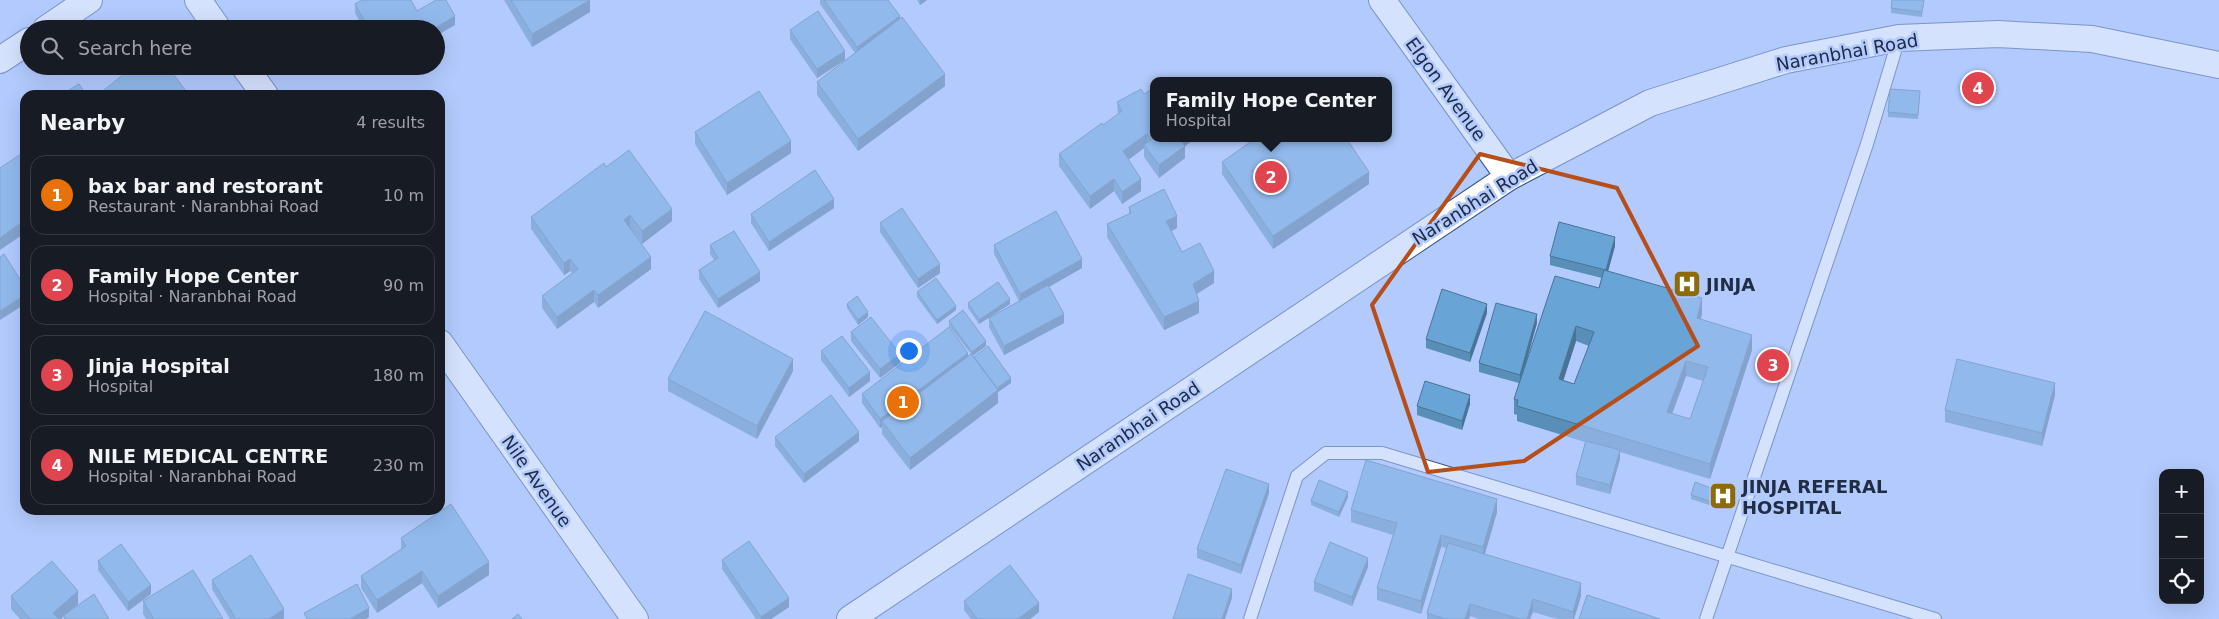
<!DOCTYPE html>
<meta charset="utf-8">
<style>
:root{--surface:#171b24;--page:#20242c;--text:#f1f3f6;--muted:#9ea1a6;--line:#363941;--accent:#8d6a0c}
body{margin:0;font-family:"DejaVu Sans",sans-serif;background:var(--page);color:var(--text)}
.controls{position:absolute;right:15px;bottom:15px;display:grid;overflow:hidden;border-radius:10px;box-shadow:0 5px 20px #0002}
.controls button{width:45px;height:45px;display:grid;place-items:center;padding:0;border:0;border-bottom:1px solid var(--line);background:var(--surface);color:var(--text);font:25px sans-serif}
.you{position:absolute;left:908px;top:350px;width:18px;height:18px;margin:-12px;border:4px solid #fff;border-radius:50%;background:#1a73e8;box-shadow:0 0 0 8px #1a73e833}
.badge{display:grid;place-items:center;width:32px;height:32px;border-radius:50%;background:var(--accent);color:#fff;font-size:16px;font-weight:700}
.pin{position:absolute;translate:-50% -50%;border:2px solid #fff;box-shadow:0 1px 5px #0006}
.popup{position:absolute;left:1150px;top:77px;width:242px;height:65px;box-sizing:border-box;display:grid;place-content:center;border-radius:10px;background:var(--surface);filter:drop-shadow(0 1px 4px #0005);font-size:16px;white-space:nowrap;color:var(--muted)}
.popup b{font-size:19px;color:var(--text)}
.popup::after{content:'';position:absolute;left:50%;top:100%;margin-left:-10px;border:10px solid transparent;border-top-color:var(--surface)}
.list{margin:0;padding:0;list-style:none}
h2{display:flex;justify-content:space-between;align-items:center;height:65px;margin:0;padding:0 20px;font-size:21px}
h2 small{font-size:16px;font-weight:400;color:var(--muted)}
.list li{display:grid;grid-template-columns:32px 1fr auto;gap:15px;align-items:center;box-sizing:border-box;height:80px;margin:0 10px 10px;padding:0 10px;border:1px solid var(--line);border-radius:15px}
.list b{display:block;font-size:19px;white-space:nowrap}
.list p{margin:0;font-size:16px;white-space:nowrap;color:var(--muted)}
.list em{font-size:16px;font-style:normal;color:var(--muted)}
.icon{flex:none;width:28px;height:28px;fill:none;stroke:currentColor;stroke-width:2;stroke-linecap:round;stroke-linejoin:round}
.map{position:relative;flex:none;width:2219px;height:619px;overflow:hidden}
.search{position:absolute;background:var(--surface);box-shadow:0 5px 20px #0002;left:20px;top:20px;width:425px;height:55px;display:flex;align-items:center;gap:12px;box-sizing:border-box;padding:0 18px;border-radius:28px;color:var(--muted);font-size:19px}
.panel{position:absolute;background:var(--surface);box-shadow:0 5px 20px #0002;left:20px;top:90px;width:425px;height:425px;border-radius:15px}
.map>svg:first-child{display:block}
</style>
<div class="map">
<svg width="2219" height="619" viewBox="0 0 2219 619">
<rect width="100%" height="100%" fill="#b2cafd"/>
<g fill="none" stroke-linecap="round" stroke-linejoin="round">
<g stroke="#395289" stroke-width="14">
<g id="service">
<polyline points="1250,619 1297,476 1326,453 1382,453 1935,619"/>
<polyline points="1706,619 1867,144 1899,38"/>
</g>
</g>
<g stroke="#395289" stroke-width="28">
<g id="minor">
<polyline points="198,0 218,29"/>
<polyline points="1382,0 1509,177"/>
<polyline points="46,29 89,0"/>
<polyline points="0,60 29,41"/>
<polyline points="244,66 265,95"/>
<polyline points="440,343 635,619"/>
<polyline points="850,619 1509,177 1650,103 1786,60 1899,38 1998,34 2092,39 2219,65"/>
</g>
</g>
<use href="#service" stroke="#fff" stroke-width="12"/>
<use href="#minor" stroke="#fff" stroke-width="26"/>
</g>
<g fill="#598eb8" fill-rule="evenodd">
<polygon points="504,0 590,0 590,12 532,47"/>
<polygon points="820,0 888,0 900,19 945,86 858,151 817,95 817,82 855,53 820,4"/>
<polygon points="917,0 927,0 920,5"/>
<polygon points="1924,0 1922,17 1891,13 1891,8"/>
<polygon points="355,4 417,11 455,25 436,29 364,29 355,13"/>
<polygon points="790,30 845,60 817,78 790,39"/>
<polygon points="104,90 108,95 104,95"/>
<polygon points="1920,95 1918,119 1888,117 1888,112"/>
<polygon points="1117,102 1154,138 1196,138 1185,146 1185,158 1159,178 1144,157 1144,148 1128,160 1141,191 1122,204 1114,191 1090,209 1059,166 1059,154 1118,115"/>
<polygon points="695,132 791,153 727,195 695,144"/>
<polygon points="1222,162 1369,184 1273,249 1222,174"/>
<polygon points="606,167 672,221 642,244 630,228 651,269 598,308 594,302 557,329 542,308 542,296 572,273 570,271 564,275 531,229 531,217"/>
<polygon points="1129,207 1177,228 1171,231 1182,252 1214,283 1197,294 1199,313 1164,330 1107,237 1107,224 1129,214"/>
<polygon points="834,208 769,251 751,223 751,214"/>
<polygon points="880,223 940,273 918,288 880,232"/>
<polygon points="710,245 760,281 718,308 699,279 699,270 714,260 710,254"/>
<polygon points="994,245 1082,268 1049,287 1064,323 1004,355 989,327 989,318 1019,301 994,254"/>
<path d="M1615 246 1608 271 1702 313 1701 319 1752 350 1710 479 1620 452V459L1610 494 1576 485V476L1585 442 1517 421V415L1514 414V399L1519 383 1479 372V363L1537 323 1523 373 1599 288 1602 278 1550 265V256ZM1576 341 1589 346 1574 384 1563 381ZM1686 376 1703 381 1690 419 1672 414Z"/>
<polygon points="917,292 956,310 937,324 917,297"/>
<polygon points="968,303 1010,304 979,324 968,308"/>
<polygon points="847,304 868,317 858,325 847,308"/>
<polygon points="1487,313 1470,362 1426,348 1426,339"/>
<polygon points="949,321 986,346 973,356 974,358 974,357 1011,383 998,392 998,403 910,470 882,434 882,427 880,428 862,403 862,394 968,356 971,354 949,326"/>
<polygon points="851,332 900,363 880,378 851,341"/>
<polygon points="821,351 870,381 849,397 821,360"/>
<polygon points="793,371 757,439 668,391 668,379"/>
<polygon points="2055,395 2042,446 1945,422 1945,410"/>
<polygon points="1470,404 1462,430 1417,415 1417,406"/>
<polygon points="775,437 859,441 804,483 775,446"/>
<polygon points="1269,493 1241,574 1197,558 1197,549"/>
<polygon points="1716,494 1712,506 1691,499 1691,495"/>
<polygon points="1348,497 1339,517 1311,505 1311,501"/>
<polygon points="1351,510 1497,512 1485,554 1581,596 1574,619 1557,619 1533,612 1530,619 1479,619 1470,616 1469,619 1427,619 1427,613 1446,548 1441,547 1421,614 1377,600 1377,588 1393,535 1351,522"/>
<polygon points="401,538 489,575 438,608 422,583 377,613 361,588 361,576 401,549"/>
<polygon points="722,560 789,607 771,619 756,619 722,569"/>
<polygon points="98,561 151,594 128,611 98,570"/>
<polygon points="1368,567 1352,606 1314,591 1314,582"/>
<polygon points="212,580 284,618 283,619 230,619 212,589"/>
<polygon points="11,596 78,604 73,609 109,619 64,619 64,616 61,619 20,619 11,609"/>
<polygon points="143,601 223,619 146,619 143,614"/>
<polygon points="964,601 1039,612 1030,619 971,619 964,610"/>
</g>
<g fill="#497496">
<polygon points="590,0 590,12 532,47 532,34"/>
<polygon points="920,0 927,0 920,5"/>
<polygon points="455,16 455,25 436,36 436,29 434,29"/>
<polygon points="900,16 900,25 857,56 857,47"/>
<polygon points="845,51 845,60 817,78 817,69"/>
<polygon points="945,74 945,86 858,151 858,139"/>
<polygon points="1147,134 1147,146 1144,145 1144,148 1123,164 1123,151"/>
<polygon points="1179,138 1196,138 1179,150"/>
<polygon points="791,141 791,153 727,195 727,183"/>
<polygon points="1185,146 1185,158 1159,178 1159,165"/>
<polygon points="1369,172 1369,184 1273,249 1273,236"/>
<polygon points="1114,179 1114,191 1090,209 1090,196"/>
<polygon points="1141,179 1141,191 1122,204 1122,192"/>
<polygon points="834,199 834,208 769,251 769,242"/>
<polygon points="672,209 672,221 642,244 642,231"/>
<polygon points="630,215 630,228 624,220"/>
<polygon points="1177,216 1177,228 1166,234 1166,221"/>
<polygon points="25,220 25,233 0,250 0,238"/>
<polygon points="1615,237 1615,246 1606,279 1606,270"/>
<polygon points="651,257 651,269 598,308 598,295"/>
<polygon points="570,259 570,271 564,275 564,263"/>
<polygon points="1082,259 1082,268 1020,303 1020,294"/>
<polygon points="940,264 940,273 918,288 918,279"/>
<polygon points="1214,271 1214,283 1193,296 1193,284"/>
<polygon points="760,272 760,281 718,308 718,299"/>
<polygon points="594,290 594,302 557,329 557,317"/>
<polygon points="25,295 25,304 0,320 0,311"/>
<polygon points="1702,298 1702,313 1697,333 1697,318"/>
<polygon points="1010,299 1010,304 979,324 979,320"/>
<polygon points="1199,301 1199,313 1164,330 1164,317"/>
<polygon points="1487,304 1487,313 1470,362 1470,353"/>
<polygon points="956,306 956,310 937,324 937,320"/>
<polygon points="868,312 868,317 858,325 858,320"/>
<polygon points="1064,314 1064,323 1004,355 1004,346"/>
<polygon points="1537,314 1537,323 1520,384 1520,375"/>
<polygon points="1576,326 1576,341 1559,394 1559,379"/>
<polygon points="1752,335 1752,350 1710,479 1710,464"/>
<polygon points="986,341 986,346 972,356 972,352"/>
<polygon points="968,353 968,362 882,421 882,427 880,428 880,419"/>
<polygon points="900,354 900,363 880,378 880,369"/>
<polygon points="793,359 793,371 757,439 757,426"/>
<polygon points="1686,361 1686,376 1667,427 1667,412"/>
<polygon points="870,372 870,381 849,397 849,388"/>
<polygon points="1011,378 1011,383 998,392 998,403 910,470 910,458"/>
<polygon points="2055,383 2055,395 2042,446 2042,433"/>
<polygon points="1470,395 1470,404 1462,430 1462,421"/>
<polygon points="859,432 859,441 804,483 804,474"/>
<polygon points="1620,450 1620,459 1610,494 1610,485"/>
<polygon points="1269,484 1269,493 1241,574 1241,565"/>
<polygon points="1716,490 1716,494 1712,506 1712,502"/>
<polygon points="1348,492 1348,497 1339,517 1339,512"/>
<polygon points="1497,499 1497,512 1483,560 1483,547"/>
<polygon points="1441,535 1441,547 1421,614 1421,601"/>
<polygon points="1368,558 1368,567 1352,606 1352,597"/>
<polygon points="489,562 489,575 438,608 438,596"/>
<polygon points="422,571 422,583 377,613 377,600"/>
<polygon points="1581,583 1581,596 1574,619 1573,619 1573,612"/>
<polygon points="151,585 151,594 128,611 128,602"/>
<polygon points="1232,589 1232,598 1225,619 1222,619"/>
<polygon points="78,591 78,604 64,616 64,615 64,616 61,619 53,619 53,613"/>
<polygon points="789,598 789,607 771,619 761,619 761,617"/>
<polygon points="1533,599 1533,612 1530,619 1527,619"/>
<polygon points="1039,603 1039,612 1030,619 1018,619"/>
<polygon points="1470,604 1470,616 1469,619 1465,619"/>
<polygon points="369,608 369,617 366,619 350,619"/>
<polygon points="284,609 284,618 283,619 269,619"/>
</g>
<g fill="#68a5d6" stroke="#497496" fill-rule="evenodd">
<polygon points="362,0 411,0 417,11 436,0 446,0 455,16 434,29 369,29 355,4"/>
<polygon points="511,0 590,0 532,34"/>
<polygon points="824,0 888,0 900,16 857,47"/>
<polygon points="1892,0 1924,0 1922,12 1891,8"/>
<polygon points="818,11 845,51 817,69 790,30"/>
<polygon points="902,17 945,74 858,139 817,82"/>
<polygon points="134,66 167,66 189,95 108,95 104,90"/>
<polygon points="79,84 86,95 61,95"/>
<polygon points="1154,88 1154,138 1179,138 1185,146 1159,165 1144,145 1151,140 1147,134 1123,151 1141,179 1122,192 1114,179 1090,196 1059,154 1102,123 1103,125 1122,111 1117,102 1141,89 1144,94"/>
<polygon points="1890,89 1920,91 1918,115 1888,112"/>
<polygon points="759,91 791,141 727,183 695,132"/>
<polygon points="1256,138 1346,138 1369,172 1273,236 1222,162"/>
<polygon points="629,150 672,209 642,231 630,215 624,220 651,257 598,295 594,290 557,317 542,296 578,269 570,259 564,263 531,217 604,163 606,167"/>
<polygon points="24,152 25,154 25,220 0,238 0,168"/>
<polygon points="815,170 834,199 769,242 751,214"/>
<polygon points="1164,189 1177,216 1166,221 1182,252 1200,243 1214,271 1193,284 1199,301 1164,317 1107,224 1131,213 1129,207"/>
<polygon points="902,208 940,264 918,279 880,223"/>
<polygon points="1056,211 1082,259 1020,294 994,245"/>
<polygon points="1559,222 1615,237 1606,270 1550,256"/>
<polygon points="734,231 760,272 718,299 699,270 718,258 710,245"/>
<polygon points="4,254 25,287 25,295 0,311 0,257"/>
<path d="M1604 270 1702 298 1697 318 1752 335 1710 464 1517 406 1518 400 1514 399 1555 276 1599 288ZM1576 326 1594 332 1574 384 1559 379ZM1686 361 1708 367 1690 419 1667 412Z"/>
<polygon points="936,278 956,306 937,320 917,292"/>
<polygon points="998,282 1010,299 979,320 968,303"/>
<polygon points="1048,285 1064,314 1004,346 989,318"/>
<polygon points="1442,289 1487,304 1470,353 1426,339"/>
<polygon points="857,296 868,312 858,320 847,304"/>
<polygon points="1496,303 1537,314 1520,375 1479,363"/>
<polygon points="963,310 986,341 972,352 949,321"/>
<polygon points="705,311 793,359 757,426 668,379"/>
<polygon points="871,317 900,354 880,369 851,332"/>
<polygon points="949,327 968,353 880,419 862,394"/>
<polygon points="842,336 870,372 849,388 821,351"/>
<polygon points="988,346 1011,378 997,388 974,357"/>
<polygon points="971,354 998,390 910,458 882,421"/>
<polygon points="1957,359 2055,383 2042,433 1945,410"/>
<polygon points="1425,381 1470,395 1462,421 1417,406"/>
<polygon points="831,395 859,432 804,474 775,437"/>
<polygon points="1586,441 1620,450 1610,485 1576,476"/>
<polygon points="1366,460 1497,499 1483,547 1441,535 1421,601 1377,588 1397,523 1351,510"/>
<polygon points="1226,469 1269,484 1241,565 1197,549"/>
<polygon points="1319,480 1348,492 1339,512 1311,501"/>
<polygon points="1695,482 1716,490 1712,502 1691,495"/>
<polygon points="451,504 489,562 438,596 422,571 377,600 361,576 406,546 401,538"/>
<polygon points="749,541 789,598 761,617 722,560"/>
<polygon points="1330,542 1368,558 1352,597 1314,582"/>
<polygon points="1448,543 1581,583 1573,612 1533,599 1527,619 1520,619 1470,604 1465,619 1445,619 1427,613"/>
<polygon points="121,544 151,585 128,602 98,561"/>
<polygon points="251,555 284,609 269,619 236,619 212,580"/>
<polygon points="52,561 78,591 53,613 59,619 30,619 11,596"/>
<polygon points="1010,565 1039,603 1018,619 977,619 964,601"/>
<polygon points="193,570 223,619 154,619 143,601"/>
<polygon points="1188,574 1232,589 1222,619 1173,619"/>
<polygon points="357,584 369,608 350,619 307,619 304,613"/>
<polygon points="94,594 109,619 66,619 64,615"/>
<polygon points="1587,595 1660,619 1579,619"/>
<polygon points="518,614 522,619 512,619"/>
</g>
<path d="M0 0H2219V619H0ZM1480 154 1617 188 1698 346 1524 461 1428 472 1372 305Z" fill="#b2cafd" fill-opacity=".55" fill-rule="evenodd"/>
<path fill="none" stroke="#b64e1a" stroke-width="4" stroke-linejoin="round" d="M1480 154 1617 188 1698 346 1524 461 1428 472 1372 305Z"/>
<defs>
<g id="hospital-square" transform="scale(1.4375)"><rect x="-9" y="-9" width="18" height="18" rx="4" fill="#8d6a0c" stroke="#b2cafd"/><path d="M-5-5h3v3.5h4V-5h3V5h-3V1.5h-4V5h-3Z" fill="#fff"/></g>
</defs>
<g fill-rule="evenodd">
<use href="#hospital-square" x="1687" y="284"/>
<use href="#hospital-square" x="1723" y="496"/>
</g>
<g text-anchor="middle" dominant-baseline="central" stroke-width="5" stroke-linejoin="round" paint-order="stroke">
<g font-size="18" fill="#212c45" stroke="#b2cafd">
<text transform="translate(1847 52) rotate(-10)">Naranbhai Road</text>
<text transform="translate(1446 89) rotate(54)">Elgon Avenue</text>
<text transform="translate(1475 202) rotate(-32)">Naranbhai Road</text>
<text transform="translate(1138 426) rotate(-34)">Naranbhai Road</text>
<text transform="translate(537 481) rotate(55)">Nile Avenue</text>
</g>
<g font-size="18" font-weight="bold" fill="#212c45" stroke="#b2cafd" text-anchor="start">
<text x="1706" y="284">JINJA</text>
<text x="1742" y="486">JINJA REFERAL<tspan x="1742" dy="21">HOSPITAL</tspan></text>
</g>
</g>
</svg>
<div class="controls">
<button>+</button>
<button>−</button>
<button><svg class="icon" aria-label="locate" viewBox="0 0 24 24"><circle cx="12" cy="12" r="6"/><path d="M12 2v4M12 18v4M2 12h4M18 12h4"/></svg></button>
</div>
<div class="you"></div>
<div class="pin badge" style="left:903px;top:402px;background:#e8710a">1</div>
<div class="pin badge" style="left:1271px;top:177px;background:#e0444e">2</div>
<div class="popup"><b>Family Hope Center</b>Hospital</div>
<div class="pin badge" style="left:1773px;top:365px;background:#e0444e">3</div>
<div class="pin badge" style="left:1978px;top:88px;background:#e0444e">4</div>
<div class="search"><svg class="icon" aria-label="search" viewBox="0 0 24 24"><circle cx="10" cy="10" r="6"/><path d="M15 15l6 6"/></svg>Search here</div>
<section class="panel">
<h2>Nearby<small>4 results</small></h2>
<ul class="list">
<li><span class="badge" style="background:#e8710a">1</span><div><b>bax bar and restorant</b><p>Restaurant · Naranbhai Road</p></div><em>10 m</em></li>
<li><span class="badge" style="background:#e0444e">2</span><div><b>Family Hope Center</b><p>Hospital · Naranbhai Road</p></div><em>90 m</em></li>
<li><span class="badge" style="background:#e0444e">3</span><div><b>Jinja Hospital</b><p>Hospital</p></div><em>180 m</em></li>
<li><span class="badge" style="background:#e0444e">4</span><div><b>NILE MEDICAL CENTRE</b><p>Hospital · Naranbhai Road</p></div><em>230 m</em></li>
</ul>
</section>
</div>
